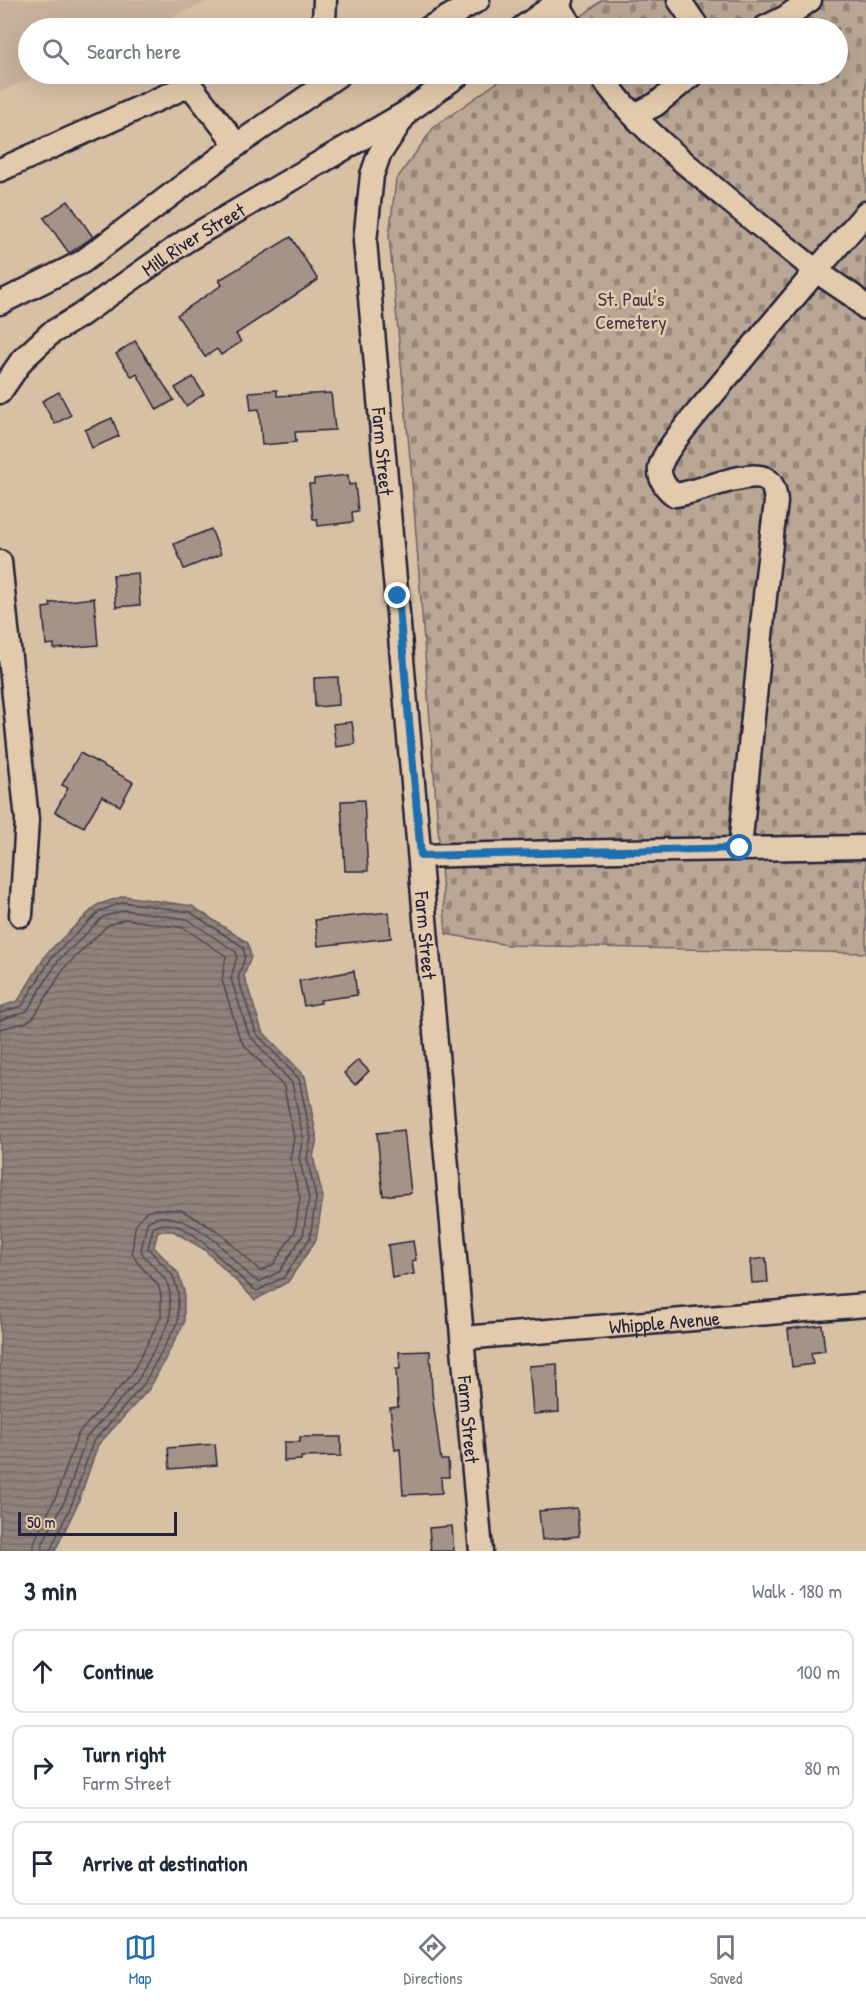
<!DOCTYPE html>
<meta charset="utf-8">
<style>
:root{--surface:#fff;--page:#f6f6f7;--text:#1f2937;--muted:#747a83;--line:#e0e1e3;--accent:#1f6fb2}
body{margin:0;font-family:"Patrick Hand",sans-serif;background:var(--page);color:var(--text)}
.scale{position:absolute;left:18px;bottom:15px;width:159px;box-sizing:border-box;padding-left:6px;border:3px solid #22223b;border-top:0;font-size:16px;line-height:21px;white-space:nowrap;color:#22223b;-webkit-text-stroke:4px #e4caac;paint-order:stroke}
.stop{position:absolute;width:18px;height:18px;margin:-14px;border:4px solid #1f6fb2;border-radius:50%;background:#fff}
.stop.end{background:#1f6fb2;border-color:#fff;box-shadow:0 2px 6px #0008}
.list{margin:0;padding:0;list-style:none}
h2{display:flex;justify-content:space-between;align-items:center;height:78px;margin:0;padding:0 24px;font-size:26px}
h2 small{font-size:20px;font-weight:400;color:var(--muted)}
.list li{display:grid;grid-template-columns:39px 1fr auto;gap:18px;align-items:center;box-sizing:border-box;height:84px;margin:0 12px 12px;padding:0 12px;border:2px solid var(--line);border-radius:12px}
.list b{display:block;font-size:22px;white-space:nowrap}
.list p{margin:0;font-size:20px;white-space:nowrap;color:var(--muted)}
.list em{font-size:20px;font-style:normal;color:var(--muted)}
.icon{flex:none;width:33px;height:33px;fill:none;stroke:currentColor;stroke-width:2;stroke-linecap:round;stroke-linejoin:round}
.map{position:relative;flex:none;width:866px;height:1551px;overflow:hidden}
.search{position:absolute;background:var(--surface);box-shadow:0 6px 24px #0002;left:18px;right:18px;top:18px;height:66px;display:flex;align-items:center;gap:15px;box-sizing:border-box;padding:0 21px;border-radius:33px;color:var(--muted);font-size:22px}
.sheet{height:366px;background:var(--surface)}
nav{display:flex;justify-content:space-around;align-items:center;box-sizing:border-box;height:84px;border-top:2px solid var(--line);background:var(--surface);font-size:16px;color:var(--muted)}
nav a{display:grid;justify-items:center;gap:3px}
nav .on{color:var(--accent)}
.map>svg:first-child{display:block}
</style>
<div class="map">
<svg width="866" height="1551" viewBox="0 0 866 1551">
<defs>
<pattern id="cemetery-stones" width="16" height="16" patternUnits="userSpaceOnUse" patternTransform="scale(1.5)"><rect width="16" height="16" fill="#baa694"/><path d="M2 7V4a2 2 0 0 1 4 0v3zM10 15v-3a2 2 0 0 1 4 0v3z" fill="#97877a"/></pattern>
<pattern id="water-rules" width="6" height="5" patternUnits="userSpaceOnUse" patternTransform="scale(1.5)"><rect width="6" height="5" fill="#90827b"/><path d="M0 2.5h6" fill="none" stroke="#756a66"/></pattern>
</defs>
<rect width="100%" height="100%" fill="#d8c0a5"/>
<filter id="ink" filterUnits="userSpaceOnUse"><feTurbulence type="fractalNoise" baseFrequency=".0167" numOctaves="2"/><feDisplacementMap in="SourceGraphic" scale="12" xChannelSelector="R" yChannelSelector="G"/><feConvolveMatrix kernelMatrix="1 2 1 2 8 2 1 2 1" color-interpolation-filters="sRGB"/></filter>
<g filter="url(#ink)">
<polygon fill="#c9b29c" points="0,0 211,0 146,28 28,28 28,74 43,74 0,92"/>
<polygon fill="url(#cemetery-stones)" stroke="#6e6468" stroke-width="1.5" points="602,0 866,0 866,953 508,945 446,934 411,468 389,236 396,180 434,127 509,74 838,74 838,28 567,28"/>
<polygon fill="url(#water-rules)" stroke="#645c61" stroke-width="1.5" points="124,896 192,906 248,943 251,957 244,976 262,1031 305,1076 317,1139 313,1157 323,1197 316,1240 288,1282 255,1300 205,1250 173,1231 158,1231 154,1247 178,1273 184,1291 184,1323 150,1388 98,1445 78,1503 55,1551 0,1551 0,1007 18,1001 47,953 97,905"/>
<g fill="none" stroke-linecap="round" stroke-linejoin="round">
<g stroke="#4e4855" stroke-width="1.5">
<path d="M0 1013 22 1006 52 957 100 911 124 902 190 912 243 947 245 957 238 978 256 1033 299 1079 311 1138 307 1158 316 1198 310 1238 284 1277 257 1291C234 1279 185 1206 153 1228L148 1248 173 1276 178 1292V1321L144 1384 93 1442 73 1501 50 1551"/>
<path d="M0 1020 27 1011 58 961 103 917 125 910 187 919 236 952 237 956 231 979 249 1035 292 1083 303 1138 299 1158 309 1198 303 1235 279 1272 259 1282C242 1273 230 1253 214 1240 199 1228 164 1206 147 1223L141 1250 144 1256 166 1280 170 1293V1320L138 1380 86 1438 66 1498 43 1543 42 1551"/>
<polyline points="0,1029 24,1023 33,1018 65,967 108,925 125,919 184,928 226,956 222,980 240,1039 245,1046 284,1087 294,1138 290,1159 300,1198 295,1231 273,1265 260,1271 219,1232 181,1210 155,1209 146,1212 140,1218 135,1227 132,1252 137,1262 158,1285 161,1295 161,1317 131,1375 78,1434 57,1494 35,1540 33,1551"/>
</g>
</g>
<g fill="#a69387" stroke="#22223b" stroke-width="1.5">
<polygon points="68,201 93,237 69,253 44,218"/>
<polygon points="291,237 318,280 236,334 241,342 221,355 217,349 205,357 177,315 222,285 219,280"/>
<polygon points="135,341 174,400 157,410 137,374 132,377 116,354"/>
<polygon points="193,377 204,394 186,406 175,388"/>
<polygon points="277,390 277,396 331,393 335,430 295,432 296,442 262,445 259,409 251,410 249,392"/>
<polygon points="59,392 71,415 55,424 42,401"/>
<polygon points="112,418 119,436 92,448 85,430"/>
<polygon points="348,475 349,485 355,484 358,511 352,512 353,522 318,526 317,519 313,519 309,484 314,484 314,479"/>
<polygon points="211,529 221,554 184,569 174,544"/>
<polygon points="138,573 140,605 116,607 113,575"/>
<polygon points="94,598 98,645 54,649 54,644 46,645 43,608 51,607 50,603"/>
<polygon points="338,677 339,705 315,707 314,678"/>
<polygon points="352,722 355,744 336,747 333,724"/>
<polygon points="80,753 133,782 120,806 102,796 84,827 55,812 68,788 62,785"/>
<polygon points="364,800 368,871 345,871 341,801"/>
<polygon points="389,912 391,938 318,946 315,920"/>
<polygon points="354,971 357,995 320,1000 321,1003 304,1006 299,981"/>
<polygon points="358,1060 369,1071 355,1085 344,1073"/>
<polygon points="404,1130 411,1193 383,1196 377,1133"/>
<polygon points="413,1241 416,1260 412,1261 414,1274 392,1278 388,1245"/>
<polygon points="766,1258 768,1282 752,1283 750,1260"/>
<polygon points="822,1325 825,1351 811,1353 813,1364 792,1367 788,1329"/>
<polygon points="430,1351 432,1393 441,1460 448,1460 449,1477 441,1477 442,1493 403,1495 400,1449 395,1450 390,1408 398,1407 396,1369 400,1369 399,1352"/>
<polygon points="557,1364 559,1412 533,1414 529,1366"/>
<polygon points="300,1437 341,1437 341,1456 301,1457 301,1460 284,1461 284,1442 300,1442"/>
<polygon points="215,1444 217,1465 170,1469 168,1448"/>
<polygon points="577,1508 579,1536 542,1540 539,1511"/>
<polygon points="452,1526 454,1551 431,1551 429,1528"/>
</g>
<g fill="none" stroke-linecap="round" stroke-linejoin="round">
<g stroke="#22223b" stroke-width="27">
<g id="minor">
<polyline points="325,0 324,22 328,28"/>
<polyline points="554,0 572,28"/>
<polyline points="679,0 698,28"/>
<polyline points="429,28 478,0"/>
<polyline points="522,28 561,0"/>
<polyline points="764,28 786,17 810,0"/>
<path d="M600 74C626 113 663 145 699 175 737 208 777 239 816 271L866 213"/>
<path id="s1" d="M407 112 379 155 372 175 365 241 481 1551"/>
<polyline points="634,115 655,105 693,74"/>
<polyline points="0,170 190,85 237,145"/>
<polyline points="0,303 82,262 237,145 340,74"/>
<path id="s2" d="M0 392 22 360 51 333 78 317 187 240 407 112 460 74"/>
<polyline points="0,562 27,820 21,915"/>
<path d="M740 848 767 576 776 502C775 493 774 482 764 478 746 470 697 493 675 495 666 489 659 479 660 468 662 451 701 409 713 394 747 353 782 312 816 271L853 296 866 308"/>
<polyline points="421,856 559,852 866,847"/>
<path id="s3" d="M463 1338 866 1305"/>
</g>
</g>
<use href="#minor" stroke="#e4caac" stroke-width="22"/>
</g>
</g>
<g fill="none" stroke-linecap="round" stroke-linejoin="round" filter="url(#ink)">
<polyline stroke="#1f6fb2" stroke-width="8" points="398,596 421,856 740,848"/>
</g>
<g text-anchor="middle" dominant-baseline="central" stroke-width="5" stroke-linejoin="round" paint-order="stroke">
<g font-size="20" fill="#22223b" stroke="#e4caac">
<text stroke="none"><textPath href="#s2" startOffset="249">Mill River Street</textPath></text>
<text stroke="none"><textPath href="#s1" startOffset="350">Farm Street</textPath></text>
<text stroke="none"><textPath href="#s1" startOffset="836">Farm Street</textPath></text>
<text stroke="none"><textPath href="#s3" startOffset="202">Whipple Avenue</textPath></text>
<text stroke="none"><textPath href="#s1" startOffset="1322">Farm Street</textPath></text>
</g>
<g font-size="20" fill="#403c4d" stroke="#e4caac">
<text x="631" y="298">St. Paul's<tspan x="631" dy="23">Cemetery</tspan></text>
</g>
</g>
</svg>
<div class="scale">50 m</div>
<div class="stop" style="left:740px;top:848px"></div>
<div class="stop end" style="left:398px;top:596px"></div>
<div class="search"><svg class="icon" aria-label="search" viewBox="0 0 24 24"><circle cx="10" cy="10" r="6"/><path d="M15 15l6 6"/></svg>Search here</div>
</div>
<section class="sheet">
<h2>3 min<small>Walk · 180 m</small></h2>
<ul class="list">
<li><svg class="icon" aria-label="ahead" viewBox="0 0 24 24"><path d="M12 20V5M6 11l6-6 6 6"/></svg><div><b>Continue</b></div><em>100 m</em></li>
<li><svg class="icon" aria-label="right" viewBox="0 0 24 24"><path d="M7 20v-9h11M14 6l5 5-5 5"/></svg><div><b>Turn right</b><p>Farm Street</p></div><em>80 m</em></li>
<li><svg class="icon" aria-label="arrive" viewBox="0 0 24 24"><path d="M6 21V4h12l-3 4 3 4H6"/></svg><div><b>Arrive at destination</b></div></li>
</ul>
</section>
<nav>
<a class="on"><svg class="icon" aria-label="map" viewBox="0 0 24 24"><path d="M3 6l6-2 6 2 6-2v14l-6 2-6-2-6 2zM9 4v14M15 6v14"/></svg>Map</a>
<a><svg class="icon" aria-label="directions" viewBox="0 0 24 24"><path d="M12 3l9 9-9 9-9-9zM9 14v-3h6M13 9l2 2-2 2"/></svg>Directions</a>
<a><svg class="icon" aria-label="saved" viewBox="0 0 24 24"><path d="M7 4h10v16l-5-4-5 4z"/></svg>Saved</a>
</nav>
